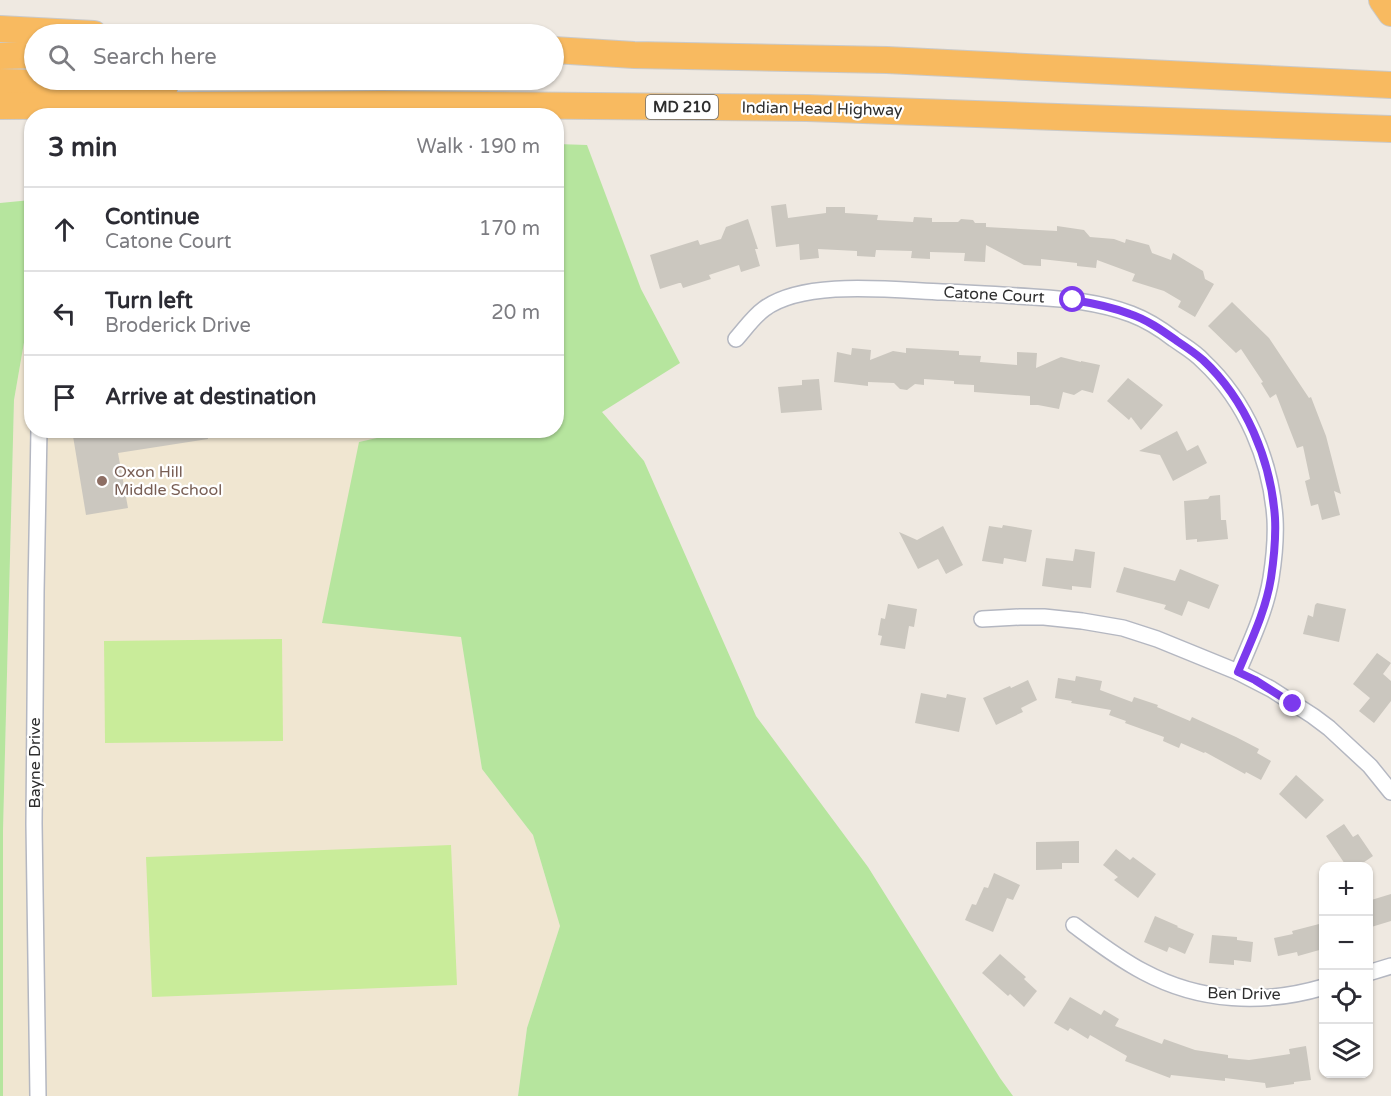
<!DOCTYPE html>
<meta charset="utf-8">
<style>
:root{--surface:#fff;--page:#f2f2f3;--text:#2b2b33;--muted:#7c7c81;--line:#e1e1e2}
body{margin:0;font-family:"Varela Round",sans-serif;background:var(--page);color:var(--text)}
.controls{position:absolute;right:18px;bottom:18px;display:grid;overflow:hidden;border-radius:12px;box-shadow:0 2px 4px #0004}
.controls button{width:54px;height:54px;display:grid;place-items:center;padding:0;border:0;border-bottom:2px solid var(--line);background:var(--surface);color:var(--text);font:30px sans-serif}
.stop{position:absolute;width:18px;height:18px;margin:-14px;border:4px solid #7c3aed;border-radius:50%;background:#fff}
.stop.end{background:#7c3aed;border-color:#fff;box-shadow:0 2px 6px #0008}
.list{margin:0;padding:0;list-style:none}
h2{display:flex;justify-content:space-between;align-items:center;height:78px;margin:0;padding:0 24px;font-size:26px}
h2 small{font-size:20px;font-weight:400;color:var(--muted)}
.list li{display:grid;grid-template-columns:39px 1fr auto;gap:18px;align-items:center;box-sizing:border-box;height:84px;padding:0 24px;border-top:2px solid var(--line)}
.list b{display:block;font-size:22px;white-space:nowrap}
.list p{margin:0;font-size:20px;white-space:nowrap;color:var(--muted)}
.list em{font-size:20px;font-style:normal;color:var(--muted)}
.icon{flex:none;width:33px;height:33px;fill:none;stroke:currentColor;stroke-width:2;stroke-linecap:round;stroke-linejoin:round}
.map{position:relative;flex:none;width:1391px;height:1096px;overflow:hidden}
.search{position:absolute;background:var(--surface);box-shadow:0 2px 4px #0004;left:24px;top:24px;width:540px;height:66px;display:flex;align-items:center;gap:15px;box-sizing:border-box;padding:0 21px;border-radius:33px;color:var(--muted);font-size:22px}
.panel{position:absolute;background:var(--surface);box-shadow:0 2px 4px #0004;left:24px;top:108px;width:540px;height:330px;border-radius:24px}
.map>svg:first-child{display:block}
</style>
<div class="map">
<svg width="1391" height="1096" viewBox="0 0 1391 1096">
<rect width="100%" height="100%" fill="#efe9e1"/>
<polygon fill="#f0e6d1" points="31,302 32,430 408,431 359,442 461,636 482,769 533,835 560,926 527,1028 518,1096 3,1096 3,831 14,400"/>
<g fill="#b6e59e">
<polygon points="557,144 587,145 641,289 680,363 602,412 644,461 756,716 868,867 1000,1078 1013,1096 518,1096 527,1028 560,926 533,835 482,769 461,637 322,623 359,442 408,431 556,430"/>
<polygon points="31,200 31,302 14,400 3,831 3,1096 0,1096 0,203"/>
</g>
<g fill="#c9ec9a">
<polygon points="282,639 283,741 105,743 104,641"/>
<polygon points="451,845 457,985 152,997 146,857"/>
</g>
<g fill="#cbc7bf">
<polygon points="786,204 788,218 826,213 826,207 845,207 845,213 878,215 877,220 913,222 914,217 932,218 932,222 958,222 961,219 973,220 975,223 986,223 986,227 1057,231 1057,226 1084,230 1090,237 1114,239 1125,243 1126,239 1149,245 1152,253 1171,260 1173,253 1203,271 1205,279 1214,284 1195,317 1178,307 1181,301 1164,291 1132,281 1135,274 1097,260 1096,268 1077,266 1077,263 1041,259 1041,266 1024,265 986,245 985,262 964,261 965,253 930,252 930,259 911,258 912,251 876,250 875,257 857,256 857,251 818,249 819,258 800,260 799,244 776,247 771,206"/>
<polygon points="748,219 758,249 755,249 760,266 741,272 739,265 709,275 711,279 683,288 681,283 679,283 660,289 650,255 698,240 700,245 721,239 726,227"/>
<polygon points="1232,302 1269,338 1309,398 1311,397 1326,436 1341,494 1334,491 1340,515 1322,520 1318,504 1311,506 1305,481 1310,479 1303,446 1297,448 1276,394 1270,398 1261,383 1263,382 1241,349 1236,353 1208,326"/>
<polygon points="852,348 871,350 870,360 893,351 906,353 906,348 959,351 959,355 981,356 980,362 1017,365 1017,352 1037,353 1036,368 1061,357 1081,362 1081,361 1100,365 1093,393 1082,390 1074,395 1063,392 1059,409 1038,405 1030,405 1030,396 974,392 974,385 954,384 954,381 924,379 924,385 915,384 907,390 900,389 894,383 868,382 868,386 834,382 837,352 851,355"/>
<polygon points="1128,378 1163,405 1141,430 1131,417 1129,420 1107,401"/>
<polygon points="819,379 822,410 781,413 778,387 802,385 802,380"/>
<polygon points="72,430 207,430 208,439 118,453 128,508 86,515"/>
<polygon points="1177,431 1187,451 1198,445 1207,463 1173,481 1160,455 1139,451"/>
<polygon points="1220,495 1221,520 1226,520 1228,539 1197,542 1197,539 1186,540 1184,501 1208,499 1210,496"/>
<polygon points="1003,525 1032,530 1026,562 1004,558 1003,564 982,561 989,526 1002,528"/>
<polygon points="943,526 963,565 946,574 938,559 918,569 899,532 917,540"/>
<polygon points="1075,549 1095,552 1091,588 1072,586 1072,590 1042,586 1046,558 1073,561"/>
<polygon points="1124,567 1175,581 1180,569 1219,585 1209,609 1188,601 1182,616 1164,609 1166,605 1116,592"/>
<polygon points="1317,603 1346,609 1339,642 1303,634 1308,615 1313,617 1315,605"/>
<polygon points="888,604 917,609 914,627 909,626 905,649 880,645 882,636 878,635 881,618 885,619"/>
<polygon points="1377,653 1391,663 1383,674 1391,681 1391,701 1374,723 1359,711 1370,698 1353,684"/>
<polygon points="1076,676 1102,681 1100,690 1132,702 1134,697 1158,705 1157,707 1190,721 1192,717 1236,737 1259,749 1257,753 1271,761 1261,780 1246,772 1245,774 1205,752 1204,753 1181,743 1179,748 1163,741 1164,737 1125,723 1126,721 1109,715 1111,710 1071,703 1072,701 1055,698 1058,678 1075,681"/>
<polygon points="1028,680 1037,700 1021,708 1023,712 996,725 983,698 1010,686 1011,688"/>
<polygon points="921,693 946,698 947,694 966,698 959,732 915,723"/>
<polygon points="1296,775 1324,800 1306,819 1279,794"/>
<polygon points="1344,824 1353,837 1358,834 1373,856 1357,867 1347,867 1326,836"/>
<polygon points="1079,841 1079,863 1062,863 1062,869 1036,870 1036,842"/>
<polygon points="1116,849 1130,860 1133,857 1156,874 1138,898 1114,880 1118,877 1103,865"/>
<polygon points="994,873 1020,885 1013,900 1007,898 993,932 965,920 972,904 976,905 984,887 988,888"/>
<polygon points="1391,894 1391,921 1368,928 1368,901"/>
<polygon points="1155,916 1178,926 1177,927 1194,934 1185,954 1169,947 1167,952 1144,942"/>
<polygon points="1323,923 1323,949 1298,956 1297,952 1278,956 1274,938 1293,934 1292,931"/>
<polygon points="1212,935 1237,937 1237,940 1253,942 1251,962 1234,960 1234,965 1209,963"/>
<polygon points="1000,954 1026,977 1024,979 1037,991 1024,1007 1010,994 1008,996 982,973"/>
<polygon points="1070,997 1101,1015 1104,1010 1119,1019 1115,1026 1162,1044 1164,1039 1195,1050 1228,1055 1228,1058 1249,1060 1290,1054 1289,1049 1306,1046 1311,1080 1294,1082 1294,1084 1266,1088 1265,1083 1225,1078 1225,1081 1171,1075 1170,1078 1125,1061 1127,1056 1090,1035 1088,1039 1070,1028 1068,1031 1054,1023"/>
</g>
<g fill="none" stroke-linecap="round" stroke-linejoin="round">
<g stroke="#b4b7c1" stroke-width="18">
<g id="minor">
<path d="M736 339C745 329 753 317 764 309 804 279 893 290 942 292 972 293 1003 295 1033 297 1066 299 1099 302 1131 314 1147 320 1161 329 1174 339 1184 346 1195 352 1203 361 1246 401 1271 460 1275 519 1276 538 1274 559 1271 578 1266 610 1251 641 1238 672"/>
<polyline points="982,619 1020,617 1044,617 1082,621 1123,628 1157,639 1238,672 1271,689 1313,716 1329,728 1370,766 1391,792"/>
<path d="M1074 925C1097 942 1119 959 1144 972 1200 1002 1263 1005 1324 987"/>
<polyline points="1368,973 1391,966"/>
<polyline points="38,1096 34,824 36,592 39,430"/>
</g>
</g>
<g stroke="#c9c9c9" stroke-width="28">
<g id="trunk">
<polyline points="1382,0 1391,13"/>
<polyline points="0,29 94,34"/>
<polyline points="554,50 634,55 887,60 1391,85"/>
<polyline points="0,56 34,55"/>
<polyline points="0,82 70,84 164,90"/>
<polyline points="0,106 382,104 807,108 1391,129"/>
</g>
</g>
<use href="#minor" stroke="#fff" stroke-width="15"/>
<use href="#trunk" stroke="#f8ba60" stroke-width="26"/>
</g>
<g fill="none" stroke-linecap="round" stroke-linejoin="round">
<path stroke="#7c3aed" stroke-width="8" d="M1073 300C1092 303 1112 307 1130 314 1148 320 1163 331 1177 341 1186 347 1195 353 1203 360 1246 400 1271 460 1275 518 1276 538 1274 558 1271 578 1266 610 1251 641 1238 672L1255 680 1293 704"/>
</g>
<circle fill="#8d6e63" stroke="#fff" stroke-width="2" cx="102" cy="481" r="6"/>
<g text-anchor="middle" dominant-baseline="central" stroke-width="4.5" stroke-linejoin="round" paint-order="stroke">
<rect fill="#fff" stroke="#6d6d6d" stroke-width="1.5" x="646" y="95" width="72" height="24" rx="4.5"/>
<g font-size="15" font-weight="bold" fill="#2e2e2e">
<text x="682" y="107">MD 210</text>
</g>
<g font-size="16" fill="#2e2e2e" stroke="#fff">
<text transform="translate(822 109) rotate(1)">Indian Head Highway</text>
<text transform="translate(994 295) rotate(3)">Catone Court</text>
<text transform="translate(35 763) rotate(-90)">Bayne Drive</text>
<text transform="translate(1244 994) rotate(1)">Ben Drive</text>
</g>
<g font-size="16" fill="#785e54" stroke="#fff" text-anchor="start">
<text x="114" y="472">Oxon Hill<tspan x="114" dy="18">Middle School</tspan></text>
</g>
</g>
</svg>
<div class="controls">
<button>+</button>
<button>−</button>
<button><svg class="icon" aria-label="locate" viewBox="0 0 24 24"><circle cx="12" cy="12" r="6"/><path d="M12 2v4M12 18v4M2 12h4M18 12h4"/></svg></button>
<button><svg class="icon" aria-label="layers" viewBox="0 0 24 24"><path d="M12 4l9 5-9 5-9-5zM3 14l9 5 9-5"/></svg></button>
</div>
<div class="stop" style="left:1073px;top:300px"></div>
<div class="stop end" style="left:1293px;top:704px"></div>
<div class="search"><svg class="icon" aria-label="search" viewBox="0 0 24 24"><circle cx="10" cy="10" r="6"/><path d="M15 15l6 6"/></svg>Search here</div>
<section class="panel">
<h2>3 min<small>Walk · 190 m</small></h2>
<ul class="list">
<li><svg class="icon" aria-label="ahead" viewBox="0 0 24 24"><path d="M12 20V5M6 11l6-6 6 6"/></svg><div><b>Continue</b><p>Catone Court</p></div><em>170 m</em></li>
<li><svg class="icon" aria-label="left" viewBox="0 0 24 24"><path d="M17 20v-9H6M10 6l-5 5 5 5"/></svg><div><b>Turn left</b><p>Broderick Drive</p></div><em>20 m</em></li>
<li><svg class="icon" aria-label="arrive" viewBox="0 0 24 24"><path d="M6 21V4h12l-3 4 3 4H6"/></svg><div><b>Arrive at destination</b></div></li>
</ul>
</section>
</div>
